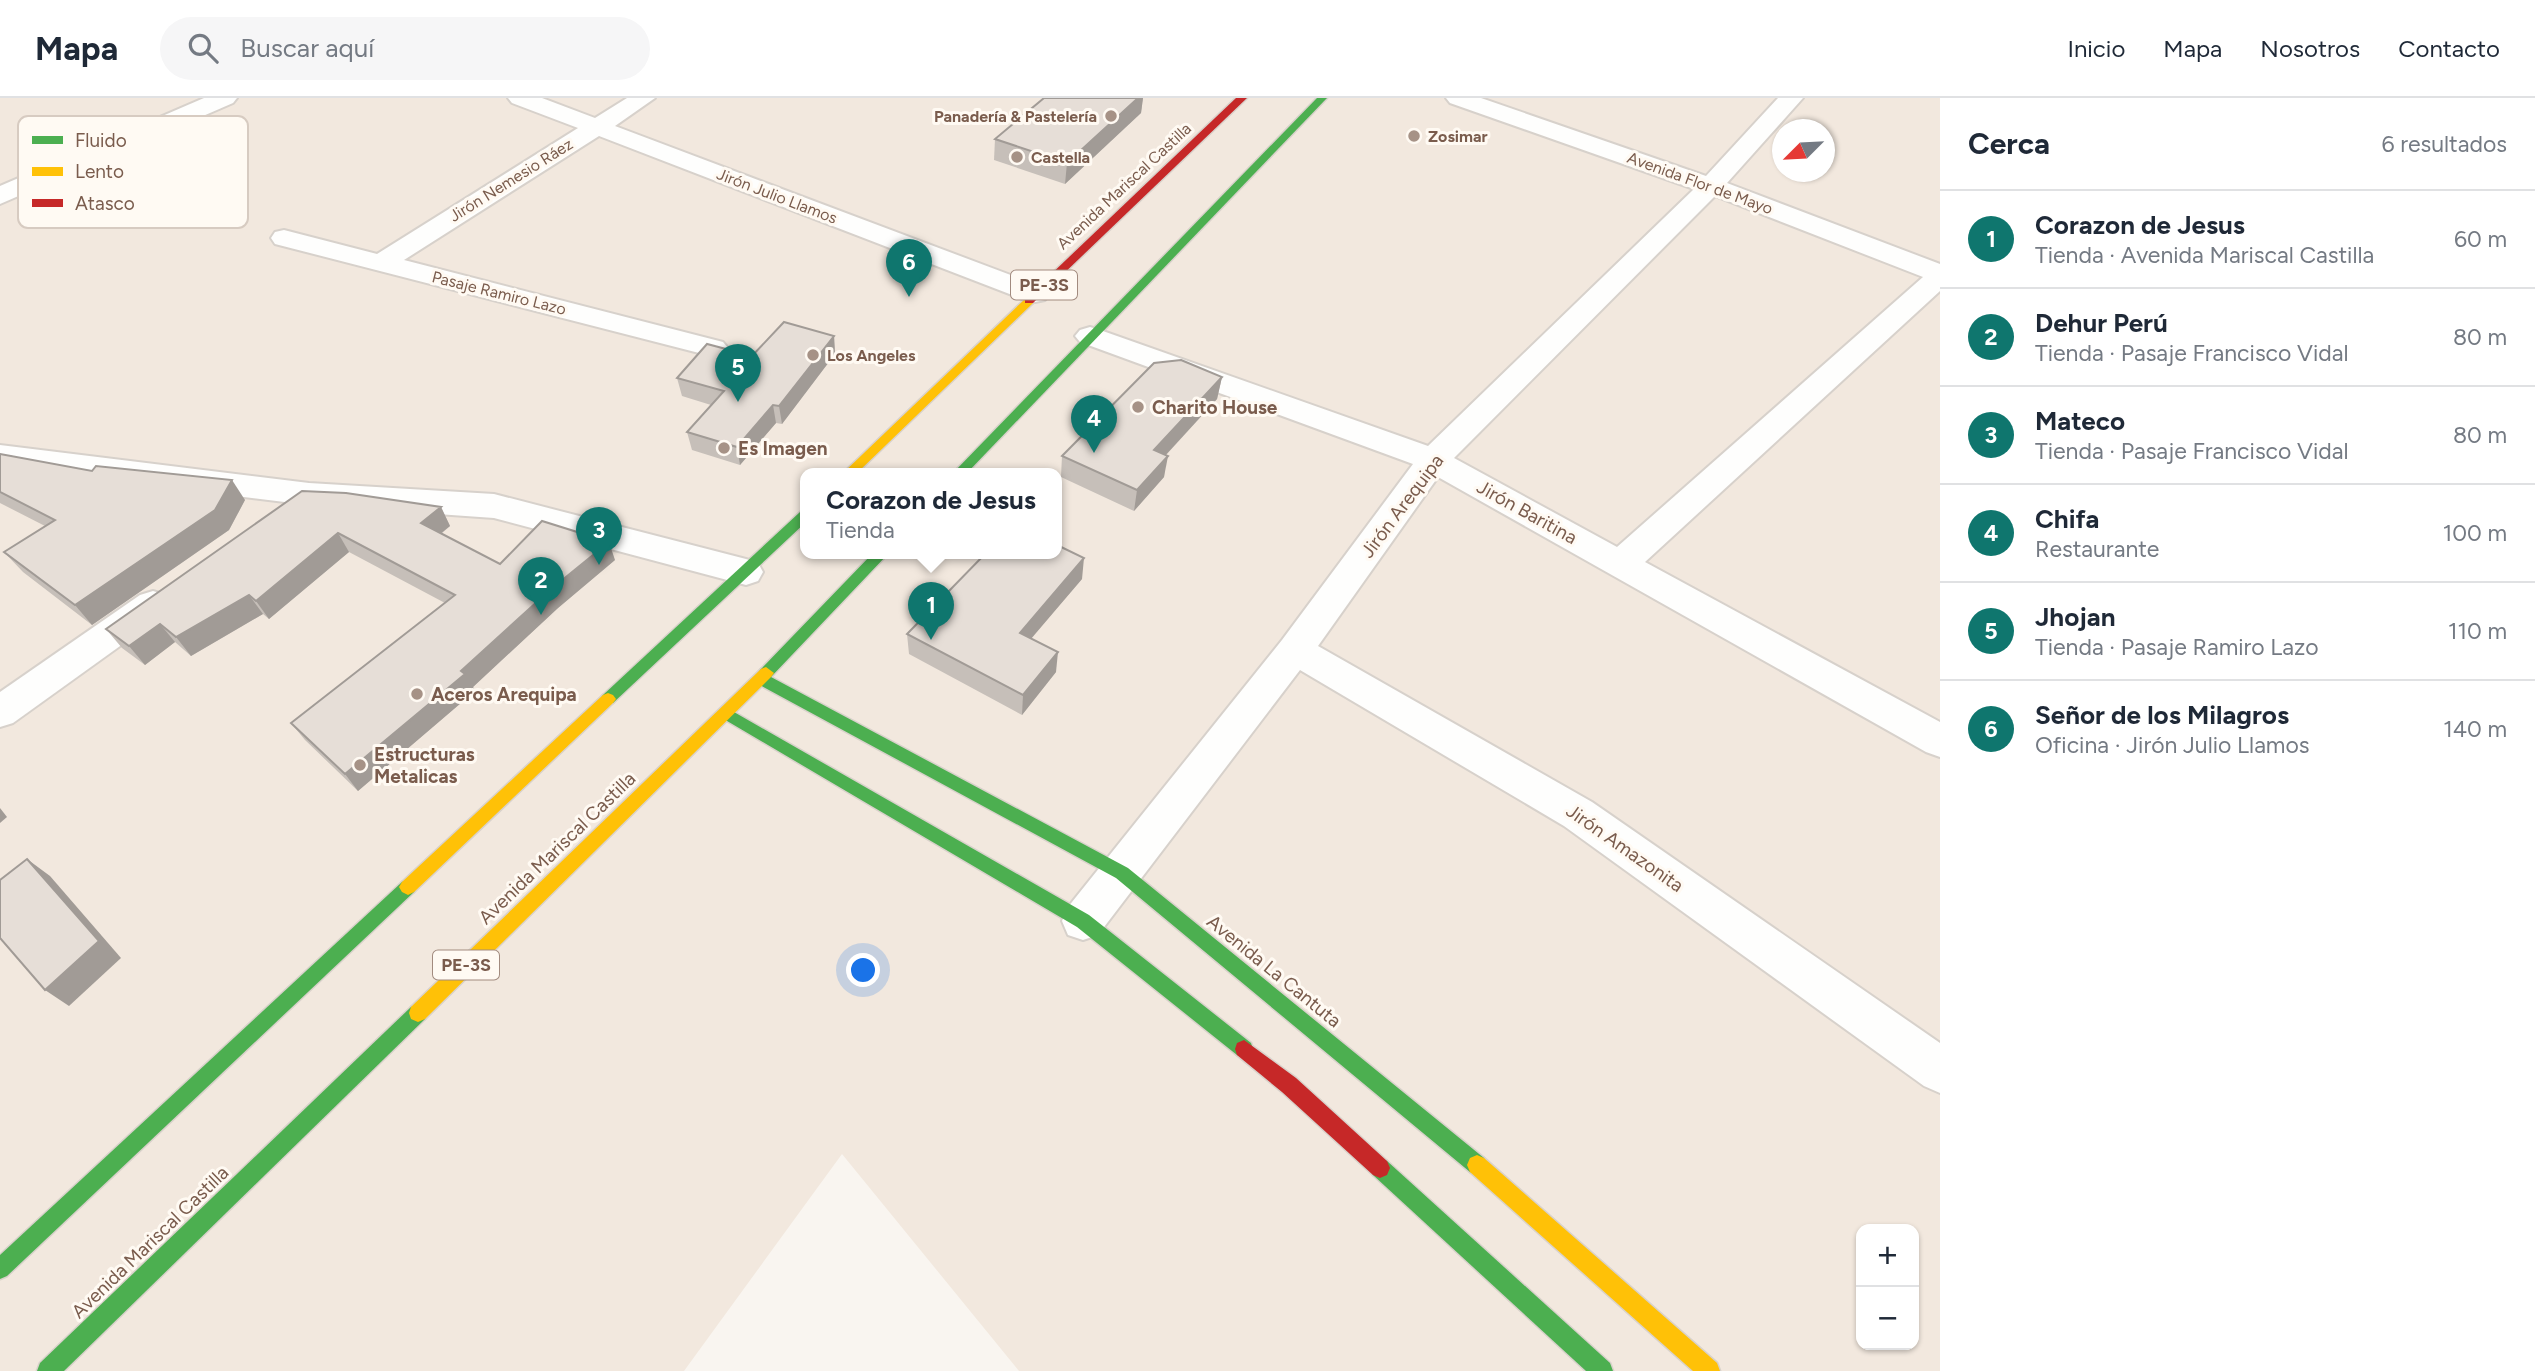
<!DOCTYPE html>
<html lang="es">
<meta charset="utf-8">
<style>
:root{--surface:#fff;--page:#f6f6f7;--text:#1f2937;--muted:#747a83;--line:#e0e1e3;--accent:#0f766e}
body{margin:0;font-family:Figtree,sans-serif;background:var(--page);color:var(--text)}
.controls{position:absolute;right:21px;bottom:21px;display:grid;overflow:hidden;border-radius:14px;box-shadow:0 2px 5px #0004}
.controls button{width:63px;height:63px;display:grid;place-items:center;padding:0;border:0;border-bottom:2px solid var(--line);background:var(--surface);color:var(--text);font:35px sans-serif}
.compass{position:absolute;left:1772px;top:21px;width:63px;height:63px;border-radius:50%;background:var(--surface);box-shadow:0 2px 5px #0004;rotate:246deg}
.you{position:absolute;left:864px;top:873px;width:24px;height:24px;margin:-18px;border:5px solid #fff;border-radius:50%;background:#1a73e8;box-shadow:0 0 0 10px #1a73e833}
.badge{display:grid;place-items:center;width:46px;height:46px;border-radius:50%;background:var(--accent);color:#fff;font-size:23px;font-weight:700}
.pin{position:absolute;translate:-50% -58px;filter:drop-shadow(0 2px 4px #0008)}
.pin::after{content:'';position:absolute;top:37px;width:24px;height:21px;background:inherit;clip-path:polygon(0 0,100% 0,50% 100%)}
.popup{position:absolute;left:800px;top:370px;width:262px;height:91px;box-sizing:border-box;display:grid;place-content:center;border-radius:14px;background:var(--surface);filter:drop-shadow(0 2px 5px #0005);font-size:23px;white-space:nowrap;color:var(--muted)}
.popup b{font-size:26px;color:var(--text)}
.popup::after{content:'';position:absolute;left:50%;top:100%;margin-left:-14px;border:14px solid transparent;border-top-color:var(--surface)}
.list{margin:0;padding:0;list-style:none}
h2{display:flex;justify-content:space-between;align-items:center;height:91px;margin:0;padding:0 28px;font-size:30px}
h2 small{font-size:23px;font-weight:400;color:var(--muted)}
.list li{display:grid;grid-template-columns:46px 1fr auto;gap:21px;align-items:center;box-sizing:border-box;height:98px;padding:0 28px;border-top:2px solid var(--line)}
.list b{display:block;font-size:26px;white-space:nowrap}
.list p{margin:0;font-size:23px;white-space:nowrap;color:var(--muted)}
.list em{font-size:23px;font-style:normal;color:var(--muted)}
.icon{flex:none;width:38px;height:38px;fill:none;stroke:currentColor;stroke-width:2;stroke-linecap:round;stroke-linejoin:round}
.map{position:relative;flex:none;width:1940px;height:1273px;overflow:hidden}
header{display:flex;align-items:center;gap:42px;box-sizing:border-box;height:98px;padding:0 35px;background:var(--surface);border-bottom:2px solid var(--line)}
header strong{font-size:33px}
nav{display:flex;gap:38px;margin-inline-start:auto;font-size:24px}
.search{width:490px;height:63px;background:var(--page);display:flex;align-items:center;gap:18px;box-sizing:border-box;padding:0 24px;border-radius:38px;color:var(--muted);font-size:26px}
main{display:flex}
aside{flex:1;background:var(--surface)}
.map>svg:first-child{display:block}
</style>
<header>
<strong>Mapa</strong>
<div class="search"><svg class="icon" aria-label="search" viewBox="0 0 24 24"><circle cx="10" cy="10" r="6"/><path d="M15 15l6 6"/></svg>Buscar aquí</div>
<nav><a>Inicio</a><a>Mapa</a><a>Nosotros</a><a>Contacto</a></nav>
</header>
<main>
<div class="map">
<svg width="1940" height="1273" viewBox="0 0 1940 1273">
<rect width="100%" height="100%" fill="#f9f5f0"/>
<path fill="#f2e8de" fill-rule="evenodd" d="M0 0H1940V1273H1019L842 1056 684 1273H0ZM1783 32H1825V74H1783ZM805 376H1057V456H805ZM1861 1131H1914V1247H1861Z"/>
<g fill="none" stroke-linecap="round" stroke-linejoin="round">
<g stroke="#d7d1cb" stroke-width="4">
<g id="street">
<polygon points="204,0 237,0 233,5 0,106 0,88"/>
<polygon points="508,0 542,0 595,20 627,0 655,0 615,28 1045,190 1049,196 1045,202 1035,204 1025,202 599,38 404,162 723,244 728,250 723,256 713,259 703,256 275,146 271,140 275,134 284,132 377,156 578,30 512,5"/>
<path d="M1446 0H1481L1706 78 1778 0H1803L1727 85 1940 166V193L1645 464 1940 624V659L1926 654 1438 379 1318 548 1592 704 1940 945V995L1924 988 1564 728 1300 572 1098 837 1083 842 1068 837 1062 823 1068 809 1282 542 1413 366 1080 244 1075 238 1080 232 1090 229 1100 232 1428 348 1694 91 1450 5ZM1715 98 1923 179 1617 449 1454 360Z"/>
<polygon points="0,347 309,385 494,396 746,461 758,465 763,474 758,483 746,487 494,420 309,407 0,369"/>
<polygon points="153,493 166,497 171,506 166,515 13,625 0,629 0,594 140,497"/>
</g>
</g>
<g stroke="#d9d2cb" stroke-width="3">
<g id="fast">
<polygon points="1317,0 1327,0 966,376 952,376"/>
<polygon points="805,412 805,425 613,605 603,605 600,601 603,597 800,414"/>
<polygon points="872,456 888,456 771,579 1128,770 1484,1060 1487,1067 1484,1074 1477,1077 1470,1074 1116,780 756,585 753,581 761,571"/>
<polygon points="727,610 1089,817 1251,945 1253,951 1251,957 1244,960 1237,957 1077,829 722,620 719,616 722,612"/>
<polygon points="408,781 414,784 417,789 414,794 7,1178 0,1181 0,1157 402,784"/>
<polygon points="418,906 425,909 427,915 425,921 64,1273 37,1273 40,1265 411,909"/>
<polygon points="1380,1060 1387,1063 1610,1265 1613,1273 1586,1273 1373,1077 1370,1070 1373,1063"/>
</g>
</g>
<g stroke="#d9d2cb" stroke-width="3">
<g id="slow">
<polygon points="1029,200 1033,201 1033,205 856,376 842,376 1025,201"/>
<polygon points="766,569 774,575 771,579 425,921 418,924 411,921 409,915 411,909 761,571"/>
<polygon points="608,595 613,597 616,601 613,605 414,794 408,797 402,794 399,789 402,784 603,597"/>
<polygon points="1477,1057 1484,1060 1717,1265 1720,1273 1693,1273 1470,1074 1467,1067 1470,1060"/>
</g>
</g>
<g stroke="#d9d2cb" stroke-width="3">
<g id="jam">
<polygon points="1236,0 1247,0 1033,205 1025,205 1025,201"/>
<polygon points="1244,942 1296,980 1387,1063 1390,1070 1387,1077 1380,1080 1373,1077 1282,994 1237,957 1235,951 1237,945"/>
</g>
</g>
<use href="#street" fill="#fefefd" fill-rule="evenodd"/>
<use href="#fast" fill="#4caf50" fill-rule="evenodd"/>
<use href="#slow" fill="#ffc107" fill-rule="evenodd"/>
<use href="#jam" fill="#c62828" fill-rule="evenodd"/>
</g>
<g fill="#c6bfb9">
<polygon points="1044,0 1143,0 1141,15 1065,86 994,62 995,41"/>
<polygon points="834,238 835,256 782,326 776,325 740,367 692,352 687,334 711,307 682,298 677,280 752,258"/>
<polygon points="1222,279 1217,301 1166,357 1164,379 1134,413 1061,379 1062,358"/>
<polygon points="0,356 245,402 229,432 92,527 23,474 4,454 45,428 0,405"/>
<polygon points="346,395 441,409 450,428 441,436 500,466 615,462 558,510 473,589 475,593 358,693 305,642 291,625 445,505 349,454 269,521 263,516 191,558 175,544 145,567 122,550 106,531"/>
<polygon points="1082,481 1031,540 1056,574 1022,617 909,556 907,536"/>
</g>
<g fill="#a19b96">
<polygon points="1138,0 1143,0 1141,15 1065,86 1067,65"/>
<polygon points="834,238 835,256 782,326 779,308"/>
<polygon points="1222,279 1217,301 1151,373 1154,352"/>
<polygon points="773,307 776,325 740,367 737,349"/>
<polygon points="1168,358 1164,379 1134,413 1137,392"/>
<polygon points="232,382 245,402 229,432 92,527 75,507"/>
<polygon points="441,409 450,428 430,444 421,425"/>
<polygon points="338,435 349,454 269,521 256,503"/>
<polygon points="609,444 615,462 558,510 473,589 475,593 358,693 345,676 550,492"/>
<polygon points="1084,460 1082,481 1019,555 1020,535"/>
<polygon points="249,497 263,516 191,558 176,539"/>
<polygon points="160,526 175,544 145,567 129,548"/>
<polygon points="1058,554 1056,574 1022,617 1023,597"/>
<polygon points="0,710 7,719 0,725"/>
<polygon points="27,761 50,778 121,860 69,908 45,892"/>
</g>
<g fill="#e6ded7" stroke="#a19b96" stroke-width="2">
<polygon points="1044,0 1138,0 1067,65 995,41"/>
<polygon points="784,224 834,238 779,308 773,307 737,349 687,334 724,293 677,280 707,246 752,258"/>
<polygon points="1181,262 1222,279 1154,352 1168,358 1137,392 1062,358 1154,265"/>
<polygon points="0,356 92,373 96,368 232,382 215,412 75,507 4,454 55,422 0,394"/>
<polygon points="302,393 346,395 441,409 421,425 500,466 542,423 609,444 550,492 461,573 465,576 345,676 291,625 455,497 338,435 256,503 249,497 176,539 160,526 129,548 106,531"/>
<polygon points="1057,447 1084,460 1020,535 1058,554 1023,597 907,536 985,456 1057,456"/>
<polygon points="27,761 99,843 45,892 0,840 0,782"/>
</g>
<g fill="#a69286" stroke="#fffaf3" stroke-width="2.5">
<circle cx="1111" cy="18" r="7"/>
<circle cx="1414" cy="38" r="7"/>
<circle cx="1017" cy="59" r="7"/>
<circle cx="813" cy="257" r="7"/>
<circle cx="1138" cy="309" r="7"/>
<circle cx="724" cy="350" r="7"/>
<circle cx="417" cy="596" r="7"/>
<circle cx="360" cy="667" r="7"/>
</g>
<g text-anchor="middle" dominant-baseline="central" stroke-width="6" stroke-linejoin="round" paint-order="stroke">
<g font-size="16" font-weight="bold" fill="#7a5c4d" stroke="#fffaf3" text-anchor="start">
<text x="1097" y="18" text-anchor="end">Panadería &amp; Pastelería</text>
<text x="1428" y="38">Zosimar</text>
<text x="1031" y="59">Castella</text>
<text x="827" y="257">Los Angeles</text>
</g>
<g font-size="16" fill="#7a5c4d" stroke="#fffaf3">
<text transform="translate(511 82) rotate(-32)">Jirón Nemesio Ráez</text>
<text transform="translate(1700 85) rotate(20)">Avenida Flor de Mayo</text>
<text transform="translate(1124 88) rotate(-43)">Avenida Mariscal Castilla</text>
<text transform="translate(777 98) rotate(21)">Jirón Julio Llamos</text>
<text transform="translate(499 195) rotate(14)">Pasaje Ramiro Lazo</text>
</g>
<g fill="#fffaf3" stroke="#a28b7f" stroke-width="2">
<rect x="1011" y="172.5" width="66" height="29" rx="5"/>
<rect x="433" y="852.5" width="66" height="29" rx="5"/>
</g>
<g font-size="18" font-weight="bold" fill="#7a5c4d">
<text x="1044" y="187">PE-3S</text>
<text x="466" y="867">PE-3S</text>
</g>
<g font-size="19" font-weight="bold" fill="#7a5c4d" stroke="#fffaf3" text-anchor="start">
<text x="1152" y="309">Charito House</text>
<text x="738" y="350">Es Imagen</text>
<text x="431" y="596">Aceros Arequipa</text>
<text x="374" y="656">Estructuras<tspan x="374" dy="22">Metalicas</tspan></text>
</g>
<g font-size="19" fill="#7a5c4d" stroke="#fffaf3">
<text transform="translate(1402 408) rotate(-53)">Jirón Arequipa</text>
<text transform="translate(1527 414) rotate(29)">Jirón Baritina</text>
<text transform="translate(557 750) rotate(-44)">Avenida Mariscal Castilla</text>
<text transform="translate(1625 750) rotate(35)">Jirón Amazonita</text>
<text transform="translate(1274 873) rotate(39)">Avenida La Cantuta</text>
<text transform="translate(150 1144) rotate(-44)">Avenida Mariscal Castilla</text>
</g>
</g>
<rect x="18" y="18" width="230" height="112" rx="10" fill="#fffaf3" stroke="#d7cbc1" stroke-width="2"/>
<rect x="32" y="38" width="31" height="8" fill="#4caf50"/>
<rect x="32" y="69" width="31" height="9" fill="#ffc107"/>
<rect x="32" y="101" width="31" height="8" fill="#c62828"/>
<g font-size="19" fill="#7a5c4d">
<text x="75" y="49">Fluido</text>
<text x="75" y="80">Lento</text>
<text x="75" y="112">Atasco</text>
</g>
</svg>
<div class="controls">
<button>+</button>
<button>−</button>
</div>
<svg class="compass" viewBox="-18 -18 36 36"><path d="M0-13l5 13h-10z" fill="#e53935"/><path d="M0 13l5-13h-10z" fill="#747a83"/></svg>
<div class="you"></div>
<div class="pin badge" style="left:931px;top:542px">1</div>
<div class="popup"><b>Corazon de Jesus</b>Tienda</div>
<div class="pin badge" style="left:541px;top:517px">2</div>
<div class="pin badge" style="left:599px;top:467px">3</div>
<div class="pin badge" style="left:1094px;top:355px">4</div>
<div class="pin badge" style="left:738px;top:304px">5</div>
<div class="pin badge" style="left:909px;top:199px">6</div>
</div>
<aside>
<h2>Cerca<small>6 resultados</small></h2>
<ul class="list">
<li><span class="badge">1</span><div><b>Corazon de Jesus</b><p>Tienda · Avenida Mariscal Castilla</p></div><em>60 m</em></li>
<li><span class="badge">2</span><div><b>Dehur Perú</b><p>Tienda · Pasaje Francisco Vidal</p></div><em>80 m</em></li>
<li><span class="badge">3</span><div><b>Mateco</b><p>Tienda · Pasaje Francisco Vidal</p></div><em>80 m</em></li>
<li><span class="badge">4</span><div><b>Chifa</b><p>Restaurante</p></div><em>100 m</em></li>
<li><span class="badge">5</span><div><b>Jhojan</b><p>Tienda · Pasaje Ramiro Lazo</p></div><em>110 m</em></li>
<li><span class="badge">6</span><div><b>Señor de los Milagros</b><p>Oficina · Jirón Julio Llamos</p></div><em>140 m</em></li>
</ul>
</aside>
</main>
